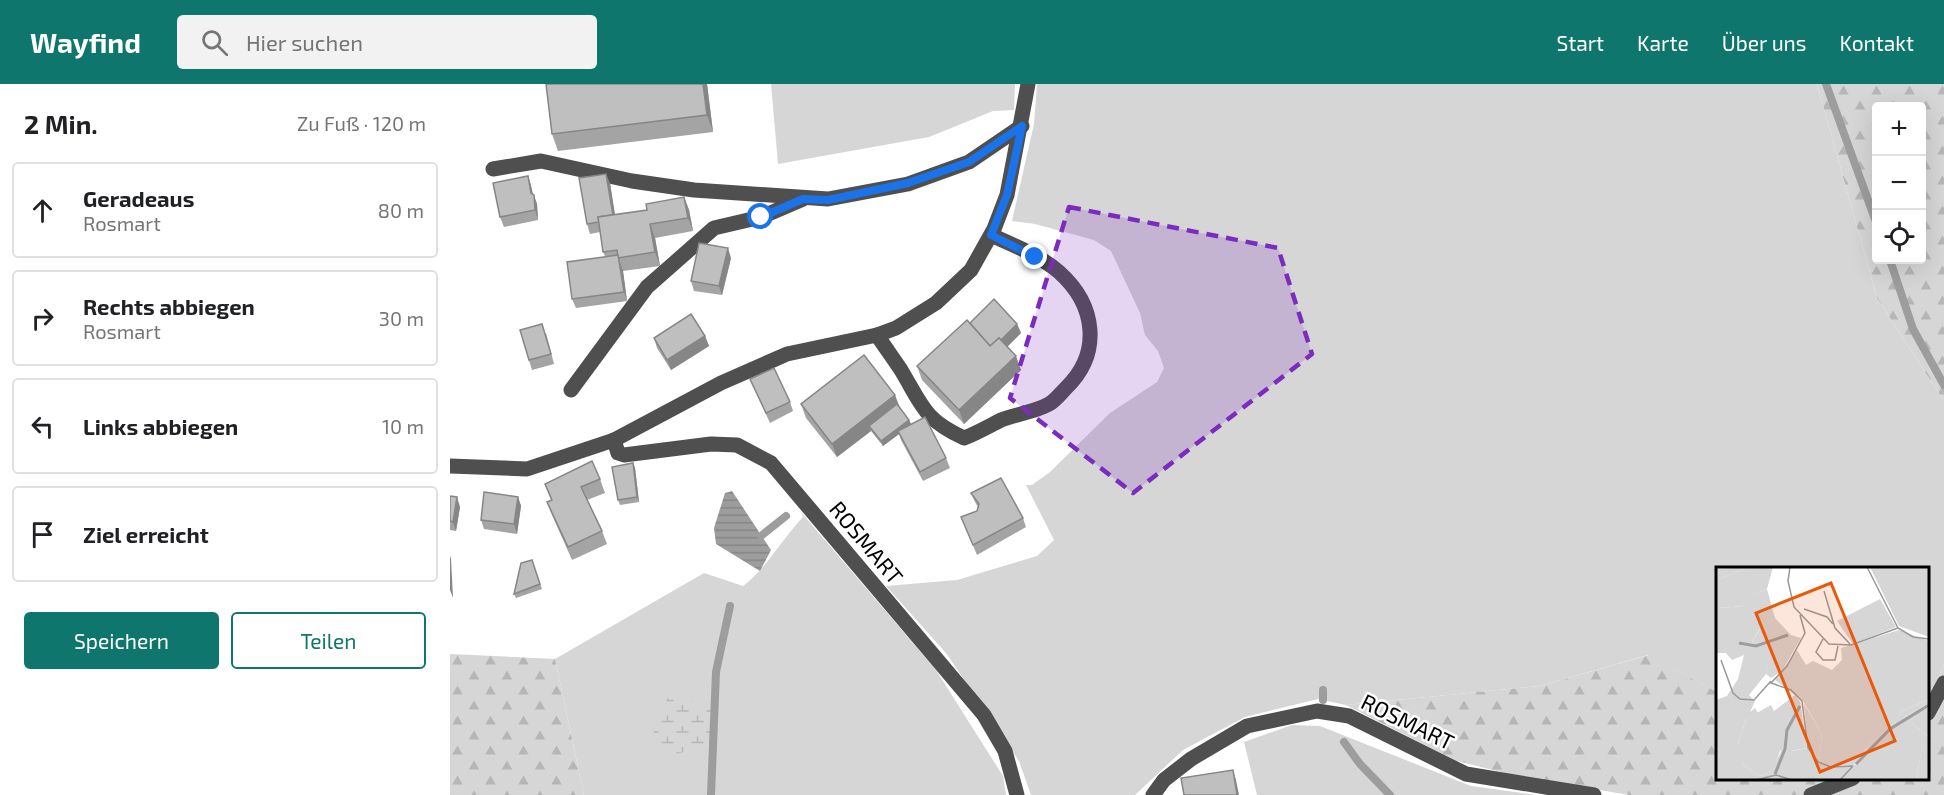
<!DOCTYPE html>
<html lang="de">
<meta charset="utf-8">
<style>
:root{--surface:#fff;--page:#f2f2f2;--text:#202124;--muted:#757577;--line:#e0e0e0;--accent:#0f766e}
body{margin:0;font-family:"Exo 2",sans-serif;background:var(--page);color:var(--text)}
.controls{position:absolute;right:18px;top:18px;display:grid;overflow:hidden;border-radius:6px;box-shadow:0 6px 24px #0002}
.controls button{width:54px;height:54px;display:grid;place-items:center;padding:0;border:0;border-bottom:2px solid var(--line);background:var(--surface);color:var(--text);font:30px sans-serif}
.stop{position:absolute;width:18px;height:18px;margin:-14px;border:4px solid #1a73e8;border-radius:50%;background:#fff}
.stop.end{background:#1a73e8;border-color:#fff;box-shadow:0 2px 6px #0008}
.list{margin:0;padding:0;list-style:none}
h2{display:flex;justify-content:space-between;align-items:center;height:78px;margin:0;padding:0 24px;font-size:26px}
h2 small{font-size:20px;font-weight:400;color:var(--muted)}
.list li{display:grid;grid-template-columns:39px 1fr auto;gap:18px;align-items:center;box-sizing:border-box;height:96px;margin:0 12px 12px;padding:0 12px;border:2px solid var(--line);border-radius:6px}
.list b{display:block;font-size:22px;white-space:nowrap}
.list p{margin:0;font-size:20px;white-space:nowrap;color:var(--muted)}
.list em{font-size:20px;font-style:normal;color:var(--muted)}
.actions{display:flex;gap:12px;padding:18px 24px}
.actions a{flex:1;padding:14px 0;border:2px solid var(--accent);border-radius:6px;text-align:center;font-size:21px;color:var(--accent)}
.actions .main{background:var(--accent);color:#fff}
.icon{flex:none;width:33px;height:33px;fill:none;stroke:currentColor;stroke-width:2;stroke-linecap:round;stroke-linejoin:round}
.map{position:relative;flex:none;width:1494px;height:711px;overflow:hidden}
header{display:flex;align-items:center;gap:36px;box-sizing:border-box;height:84px;padding:0 30px;background:var(--accent);color:#fff}
header strong{font-size:28px}
nav{display:flex;gap:33px;margin-inline-start:auto;font-size:21px}
.search{width:420px;height:54px;background:var(--page);display:flex;align-items:center;gap:15px;box-sizing:border-box;padding:0 21px;border-radius:6px;color:var(--muted);font-size:22px}
main{display:flex}
aside{flex:1;background:var(--surface)}
.map>svg:first-child{display:block}
</style>
<header>
<strong>Wayfind</strong>
<div class="search"><svg class="icon" aria-label="search" viewBox="0 0 24 24"><circle cx="10" cy="10" r="6"/><path d="M15 15l6 6"/></svg>Hier suchen</div>
<nav><a>Start</a><a>Karte</a><a>Über uns</a><a>Kontakt</a></nav>
</header>
<main>
<aside>
<h2>2 Min.<small>Zu Fuß · 120 m</small></h2>
<ul class="list">
<li><svg class="icon" aria-label="ahead" viewBox="0 0 24 24"><path d="M12 20V5M6 11l6-6 6 6"/></svg><div><b>Geradeaus</b><p>Rosmart</p></div><em>80 m</em></li>
<li><svg class="icon" aria-label="right" viewBox="0 0 24 24"><path d="M7 20v-9h11M14 6l5 5-5 5"/></svg><div><b>Rechts abbiegen</b><p>Rosmart</p></div><em>30 m</em></li>
<li><svg class="icon" aria-label="left" viewBox="0 0 24 24"><path d="M17 20v-9H6M10 6l-5 5 5 5"/></svg><div><b>Links abbiegen</b></div><em>10 m</em></li>
<li><svg class="icon" aria-label="arrive" viewBox="0 0 24 24"><path d="M6 21V4h12l-3 4 3 4H6"/></svg><div><b>Ziel erreicht</b></div></li>
</ul>
<div class="actions"><a class="main">Speichern</a><a>Teilen</a></div>
</aside>
<div class="map">
<svg width="1494" height="711" viewBox="0 0 1494 711">
<defs>
<pattern id="forest-firs" width="22" height="20" patternUnits="userSpaceOnUse" patternTransform="scale(1.5)"><rect width="22" height="20" fill="#d6d6d6"/><path d="M5 1l3.5 6h-7zM16 11l3.5 6h-7z" fill="#b6b6b6"/></pattern>
<pattern id="wetland-marsh" width="20" height="14" patternUnits="userSpaceOnUse" patternTransform="scale(1.5)"><rect width="20" height="14" fill="#d6d6d6"/><path d="M1 5h8M5 5V1M11 12h8M15 12V8" fill="none" stroke="#b6b6b6"/></pattern>
<pattern id="water-rules" width="6" height="5" patternUnits="userSpaceOnUse" patternTransform="scale(1.5)"><rect width="6" height="5" fill="#9d9d9d"/><path d="M0 2.5h6" fill="none" stroke="#858585"/></pattern>
</defs>
<rect width="100%" height="100%" fill="#fff"/>
<g fill="#d6d6d6">
<polygon points="321,0 565,0 564,26 543,27 479,53 328,80"/>
<polygon points="587,0 1367,0 1427,214 1494,317 1494,581 1478,616 1478,484 1268,484 1267,608 1198,571 1090,602 896,621 868,615 795,633 733,666 685,711 581,711 569,677 496,569 436,502 507,496 587,472 604,456 576,401 582,401 600,388 660,329 707,298 714,284 708,267 695,251 690,229 661,167 644,156 585,140 562,137 584,40"/>
<path d="M350 427 486 586 553 692 556 711H134L105 575 254 489 293 502C316 485 332 455 353 433Z"/>
<polygon points="842,641 870,642 1021,702 1087,711 807,711 794,658"/>
</g>
<g fill="url(#forest-firs)" fill-rule="evenodd">
<path d="M1367 0H1494V317L1427 214ZM1426 22H1472V176H1426Z"/>
<polygon points="0,570 105,575 134,711 0,711"/>
<polygon points="1199,571 1267,608 1268,694 1478,694 1478,616 1494,581 1494,711 1179,711 1067,692 1007,677 896,621 1090,602"/>
</g>
<polygon fill="url(#wetland-marsh)" points="220,609 264,625 263,659 210,675 203,645"/>
<polygon fill="url(#water-rules)" points="282,407 321,466 310,487 266,460 264,444 275,409"/>
<g fill="none" stroke-linecap="round" stroke-linejoin="round">
<g stroke="#9d9d9d" stroke-width="8">
<polyline points="1376,0 1426,138"/>
<polyline points="1440,176 1463,245 1494,301"/>
<polyline points="311,452 336,432"/>
<polyline points="873,616 873,606"/>
<polyline points="894,658 910,680 940,711"/>
<polyline points="261,711 266,588 280,522"/>
</g>
<g stroke="#4f4f4f" stroke-width="15">
<polyline points="43,85 91,77 182,97 244,106 378,115 458,100 519,78 572,42"/>
<path d="M427 251C435 263 443 274 451 286 472 321 474 336 514 354 527 349 539 342 551 336 566 330 585 328 599 320 605 317 611 309 616 304 652 269 646 221 609 188 591 172 563 161 541 151"/>
<polyline points="121,306 197,203 264,144 311,133 353,115"/>
<polyline points="164,356 168,369 174,371 261,360 287,361 321,379 534,631 555,667 567,711"/>
<polyline points="0,382 77,385 164,356 271,299 337,270 427,251 446,244 486,219 521,186 544,145 557,111 578,0"/>
<polyline points="1478,629 1494,599"/>
<polyline points="703,711 714,696 741,675 797,642 867,627 899,632 1016,690 1144,711"/>
<polyline points="1361,711 1403,694"/>
</g>
</g>
<g fill="#a4a4a4">
<polygon points="96,0 257,0 263,48 108,67 102,50"/>
<polygon points="78,92 83,110 87,120 88,136 54,143 50,133"/>
<polygon points="160,99 165,131 197,126 234,113 239,126 243,147 205,154 210,182 173,187 177,217 126,224 122,215 155,172 153,168 150,148 140,150 137,140"/>
<polygon points="281,174 272,211 244,207 241,197"/>
<polygon points="520,239 567,240 571,249 557,263 571,286 514,340 472,296 467,282"/>
<polygon points="96,249 104,280 82,286 79,276"/>
<polygon points="255,252 259,262 221,286 207,264 204,254"/>
<polygon points="300,295 340,318 343,327 320,339"/>
<polygon points="351,320 449,322 461,340 496,374 500,384 473,397 451,356 449,350 433,362 421,347 387,373 356,334"/>
<polygon points="183,379 185,384 189,418 170,421 168,416"/>
<polygon points="150,395 155,409 137,416 152,447 157,460 122,476 102,431 97,418 101,416 95,400"/>
<polygon points="521,409 573,434 576,443 527,471 511,433 527,427 528,423 525,418"/>
<polygon points="0,412 10,423 6,447 0,446"/>
<polygon points="68,413 71,422 67,450 34,445 31,436"/>
<polygon points="82,476 92,505 66,514 64,510"/>
</g>
<g fill="#868686">
<polygon points="253,0 257,0 263,48 257,31"/>
<polygon points="156,90 160,99 167,145 164,135"/>
<polygon points="78,92 81,101 84,117 84,111 87,120 88,136 85,126"/>
<polygon points="234,113 239,126 243,147 238,134"/>
<polygon points="200,140 205,154 210,182 205,168"/>
<polygon points="278,164 281,174 272,211 269,202"/>
<polygon points="170,178 173,187 177,217 174,208"/>
<polygon points="567,240 571,249 545,275 542,266"/>
<polygon points="255,252 259,262 221,286 217,276"/>
<polygon points="566,272 571,286 514,340 509,326"/>
<polygon points="445,311 450,324 419,342 421,347 387,373 382,360"/>
<polygon points="459,336 461,340 448,347 449,350 433,362 431,357"/>
<polygon points="183,379 185,384 189,418 187,413"/>
<polygon points="7,413 10,423 6,447 3,438"/>
<polygon points="68,413 71,422 67,450 64,440"/>
<polygon points="0,471 1,475 3,514 0,506"/>
<polygon points="783,686 786,696 789,711 787,711"/>
</g>
<g fill="#bfbfbf" stroke="#868686" stroke-width="1.5">
<polygon points="96,0 253,0 257,31 102,50"/>
<polygon points="156,90 163,131 148,133 149,138 137,140 129,94"/>
<polygon points="78,92 81,109 84,111 85,126 50,133 43,99"/>
<polygon points="234,113 238,134 200,140 205,168 168,174 167,166 153,168 148,133 197,126 196,120"/>
<polygon points="249,159 278,164 269,202 241,197"/>
<polygon points="168,171 174,208 122,215 117,178"/>
<polygon points="544,215 567,240 551,256 549,254 540,262 520,239"/>
<polygon points="241,230 255,252 217,276 204,254"/>
<polygon points="517,236 540,262 549,254 566,272 509,326 467,282"/>
<polygon points="92,240 101,270 79,276 70,246"/>
<polygon points="414,271 445,311 382,360 351,320"/>
<polygon points="324,284 340,318 316,329 300,295"/>
<polygon points="447,320 459,336 431,357 419,342"/>
<polygon points="475,333 496,374 470,388 448,347"/>
<polygon points="142,377 150,395 131,403 152,447 118,463 97,418 102,416 95,400"/>
<polygon points="183,379 187,413 168,416 162,383"/>
<polygon points="551,394 573,434 523,461 511,433 527,427 529,420 521,409"/>
<polygon points="34,408 68,413 64,440 31,436"/>
<polygon points="0,412 7,413 3,438 0,437"/>
<polygon points="82,476 90,500 64,510 71,479"/>
<polygon points="783,686 787,711 734,711 731,694"/>
</g>
<g fill="none" stroke-linecap="round" stroke-linejoin="round">
<polyline stroke="#1a73e8" stroke-width="8" points="311,133 353,115 378,116 458,99 519,78 572,42 557,111 541,151 585,173"/>
</g>
<path fill="#7b2cbf" fill-opacity="0.2" stroke="#7b2cbf" stroke-width="4.5" stroke-dasharray="12 8" stroke-linejoin="round" d="M619 123 828 164 862 270 683 409 560 314Z"/>
<g text-anchor="middle" dominant-baseline="central" stroke-width="5" stroke-linejoin="round" paint-order="stroke">
<g font-size="22" fill="#000" stroke="#fff">
<text transform="translate(417 458) rotate(50)">ROSMART</text>
<text transform="translate(958 637) rotate(26)">ROSMART</text>
</g>
</g>
<g transform="translate(1266 483)">
<rect width="213" height="213" fill="#fff"/>
<path d="M33 0H57L51 22 32 30 27 39 3 41V12ZM154 0H213V70L183 59ZM164 32 180 60 137 77 121 54ZM59 51 75 68 85 71 66 104 55 111 50 107 53 89 28 88 16 93 10 86H0V67L12 78 36 76 44 61ZM183 63 213 74V132L187 144 176 159 154 176 138 198H110L103 194 106 167 87 134 59 113 81 83 90 98 97 94 116 103 126 93 125 81ZM79 128 84 135 91 181 75 184 72 164 59 197 53 206 44 209 27 198 23 188 22 177 30 152 55 138 58 144ZM213 136V170L188 150ZM207 175 213 176V213H200Z" fill="#d6d6d6"/>
<path d="M33 0 3 12V41L27 39 31 30 51 22 59 51 43 62 36 76 7 82 0 67V2ZM36 84 54 89 50 107 33 128 39 134 34 145 39 141 42 146 30 152 22 177 27 198 44 209 53 206 65 185 60 173 72 163 76 184 92 181 88 137 106 167 103 194 117 199 139 198 154 176 176 159 187 144 213 132V136L188 150 213 170V176H207L200 213H0V133L11 129 22 112 28 88Z" fill="#d6d6d6"/>
<path fill="none" stroke="#9d9d9d" stroke-width="3" d="M23 76 40 79 72 68M140 197 174 162 213 138M59 207 69 182 71 163 84 139"/>
<path fill="none" stroke="#999" stroke-width="1.5" d="M74 0 72 14 78 40 113 77 135 78 182 61M151 0 182 61 197 70 213 72M108 24 119 61 134 77M88 42 111 50 117 57M84 48 89 66 71 99 55 116 75 123 86 134 92 181 102 195 115 200 137 199M107 72 100 85 107 93H119L122 79M5 93 17 126 24 132 38 133 55 114M40 213 60 208 76 213M124 213 137 199"/>
<path fill="#e8590c" fill-opacity="0.15" stroke="#e8590c" stroke-width="3" d="M115 16 179 174 104 205 40 46Z"/>
<rect width="213" height="213" fill="none" stroke="#000" stroke-width="3"/>
</g>
</svg>
<div class="controls">
<button>+</button>
<button>−</button>
<button><svg class="icon" aria-label="locate" viewBox="0 0 24 24"><circle cx="12" cy="12" r="6"/><path d="M12 2v4M12 18v4M2 12h4M18 12h4"/></svg></button>
</div>
<div class="stop" style="left:311px;top:133px"></div>
<div class="stop end" style="left:585px;top:173px"></div>
</div>
</main>
